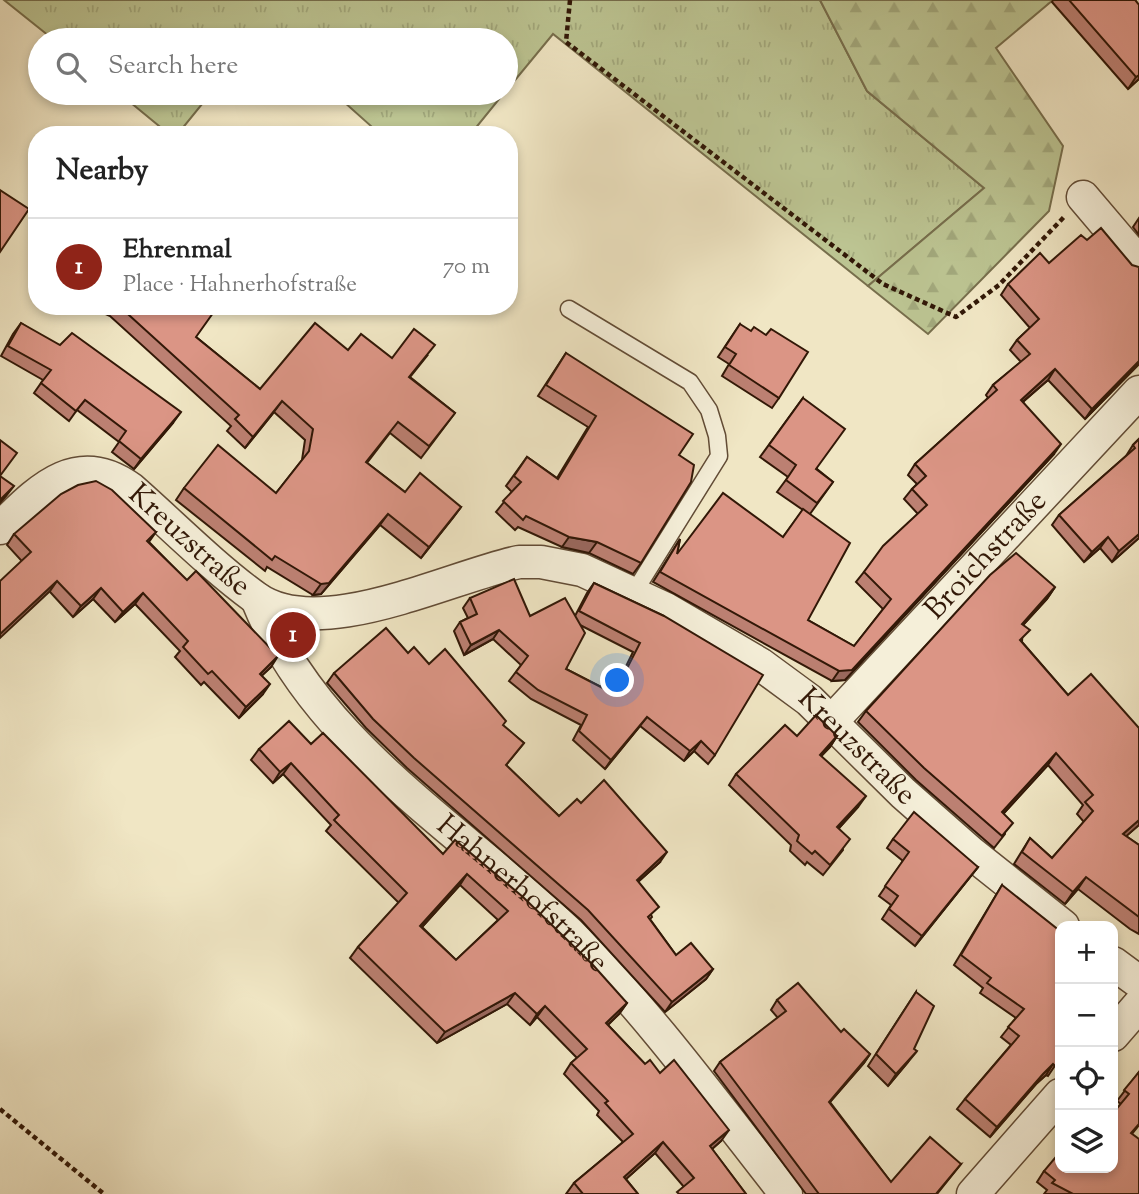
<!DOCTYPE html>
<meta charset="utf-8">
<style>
:root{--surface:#fff;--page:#f2f2f2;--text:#222;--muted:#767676;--line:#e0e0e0;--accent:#8f2418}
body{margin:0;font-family:"Sorts Mill Goudy",serif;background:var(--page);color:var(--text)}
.controls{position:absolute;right:21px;bottom:21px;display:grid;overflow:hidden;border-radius:14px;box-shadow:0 4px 10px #0003}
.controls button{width:63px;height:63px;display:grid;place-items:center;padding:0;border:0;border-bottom:2px solid var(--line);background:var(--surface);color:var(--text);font:35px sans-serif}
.you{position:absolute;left:618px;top:681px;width:24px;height:24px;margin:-18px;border:5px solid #fff;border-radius:50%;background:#1a73e8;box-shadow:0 0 0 10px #1a73e833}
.badge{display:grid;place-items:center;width:46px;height:46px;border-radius:50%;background:var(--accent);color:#fff;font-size:23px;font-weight:700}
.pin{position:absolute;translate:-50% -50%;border:4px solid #fff;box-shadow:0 2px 7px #0006}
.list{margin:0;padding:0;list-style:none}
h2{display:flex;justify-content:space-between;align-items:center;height:91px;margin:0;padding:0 28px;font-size:30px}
h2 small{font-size:23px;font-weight:400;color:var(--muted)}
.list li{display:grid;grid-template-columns:46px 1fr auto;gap:21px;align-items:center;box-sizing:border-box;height:98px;padding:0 28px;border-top:2px solid var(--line)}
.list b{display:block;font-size:26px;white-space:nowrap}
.list p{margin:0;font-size:23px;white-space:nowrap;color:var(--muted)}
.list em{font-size:23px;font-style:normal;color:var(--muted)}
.icon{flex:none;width:38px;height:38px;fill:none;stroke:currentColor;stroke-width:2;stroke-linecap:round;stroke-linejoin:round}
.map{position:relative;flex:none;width:1139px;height:1194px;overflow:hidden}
.search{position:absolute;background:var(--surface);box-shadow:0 4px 10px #0003;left:28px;top:28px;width:490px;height:77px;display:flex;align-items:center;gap:18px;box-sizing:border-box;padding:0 24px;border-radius:38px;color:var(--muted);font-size:26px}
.panel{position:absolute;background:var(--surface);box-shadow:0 4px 10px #0003;left:28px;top:126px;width:490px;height:189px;border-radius:28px}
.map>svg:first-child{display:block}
</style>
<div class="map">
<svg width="1139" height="1194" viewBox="0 0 1139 1194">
<defs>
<pattern id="grass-tufts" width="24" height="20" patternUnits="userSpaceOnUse" patternTransform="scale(1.75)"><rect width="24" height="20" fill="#bcc492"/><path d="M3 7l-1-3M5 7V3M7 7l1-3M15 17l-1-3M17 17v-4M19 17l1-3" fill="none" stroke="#a2a87c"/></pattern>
<pattern id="forest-firs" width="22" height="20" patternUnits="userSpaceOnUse" patternTransform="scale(1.75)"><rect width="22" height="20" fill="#bcc492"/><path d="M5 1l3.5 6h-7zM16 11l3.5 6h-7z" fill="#a2a87c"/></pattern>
</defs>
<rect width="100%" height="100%" fill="#f0e6c4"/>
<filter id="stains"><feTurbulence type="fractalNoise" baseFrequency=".00286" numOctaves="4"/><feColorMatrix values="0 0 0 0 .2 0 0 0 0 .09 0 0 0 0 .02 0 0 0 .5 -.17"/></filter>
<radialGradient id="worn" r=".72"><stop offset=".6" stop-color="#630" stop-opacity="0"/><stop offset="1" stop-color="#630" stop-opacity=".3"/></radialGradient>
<g fill="url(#grass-tufts)" stroke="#776e4c" stroke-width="2">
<polygon points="4,0 820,0 867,91 984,188 868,286 553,34 506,91 506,40 275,40 264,30 255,40 54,40"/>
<polygon points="119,93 211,93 177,135 170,135"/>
<polygon points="334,93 504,93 470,135 364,135 371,126"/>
</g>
<polygon fill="url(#forest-firs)" stroke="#776e4c" stroke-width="2" points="820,0 1053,0 996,48 1063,146 1049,211 928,334 868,286 984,188 867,91"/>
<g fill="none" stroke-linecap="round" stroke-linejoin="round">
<g stroke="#624c36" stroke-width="19">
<polyline id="service" points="569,309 690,382 709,410 717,436 719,456 633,594"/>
</g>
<g stroke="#624c36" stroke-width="35">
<g id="minor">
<polyline points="1083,197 1139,263"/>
<path id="s1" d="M0 528C38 491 76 449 131 489 172 525 212 566 256 598 319 643 449 577 519 562H541L582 570 666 609 760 664 809 700 903 793 970 852 1063 926"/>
<path id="s2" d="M257 599C314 744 462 829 569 933 649 1013 716 1105 786 1194"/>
<path id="s3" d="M832 721 1139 392"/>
<polyline points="1113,963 1139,982"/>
<polyline points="1113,1035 1139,1005"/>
<polyline points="973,1194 1060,1095"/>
</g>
</g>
<g stroke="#321807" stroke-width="4.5" stroke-dasharray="5 3.5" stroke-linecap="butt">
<polyline points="570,0 566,42 883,284 956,317 999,285 1064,217"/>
<polyline points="0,1109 104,1194"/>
</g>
<use href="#service" stroke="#f5efd9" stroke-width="16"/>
<use href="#minor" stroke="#f5efd9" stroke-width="32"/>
</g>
<g fill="#bc8072" stroke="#321807" stroke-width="2" fill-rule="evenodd">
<polygon points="1053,0 1135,0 1139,5 1139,79 1128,89 1052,2"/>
<polygon points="1139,218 1139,235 1133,227"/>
<polygon points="1008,284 1139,364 1085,419 1048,380 1023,402 1054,454 845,680 832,681 653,582 680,539 677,554 783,537 803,510 777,492 788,477 760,457 803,398 817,469 833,482 810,514 808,620 854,646 883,609 856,582 864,572 918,514 904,499 912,489 917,484 908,475 915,464 988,398 986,395 993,385 1021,362 1010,350 1017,340 1030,328 1001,295"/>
<polygon points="88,306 158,306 260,389 348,350 392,358 427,356 410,377 455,413 421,458 390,433 367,463 405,492 461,507 421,558 380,525 321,594 313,595 267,567 265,571 176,500 184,488 276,493 302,460 305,440 274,412 245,448 227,431 231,426 110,316"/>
<polygon points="21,323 173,423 134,469 112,452 119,442 77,410 69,421 34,393 43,380 1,356 13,334"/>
<polygon points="740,324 779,398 772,408 722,376 729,364 718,357"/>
<polygon points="566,353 679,455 641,563 633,574 589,553 562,547 518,527 515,530 496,512 512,492 506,486 527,457 557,478 588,427 538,396"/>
<polygon points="1139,439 1139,538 1112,562 1100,548 1084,562 1052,525 1059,515 1126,456 1133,445"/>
<polygon points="156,532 149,542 271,667 262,675 263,694 239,718 204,682 201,685 175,657 180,651 135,604 115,622 93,599 73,617 7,545 14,534"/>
<path d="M594 583 664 616 715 755 708 764 694 751 684 761 640 726 605 769 573 740 581 725 531 699 509 681 521 665 493 639 464 655 454 631 460 622 468 618 463 608 470 598 530 616H575L587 593ZM580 625 633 652 613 693 566 669Z"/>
<polygon points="1055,587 1047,599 1023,625 1022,642 1068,695 1139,728 1139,825 1126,836 1139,845 1139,934 1130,929 1078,889 1065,904 1014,864 1030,838 1052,858 1084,822 1077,814 1083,805 1048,765 1003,814 1005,834 994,848 916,780 858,722 866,711"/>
<polygon points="408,653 429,664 524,743 506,765 559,816 581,803 660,862 638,882 652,917 650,919 676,955 713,969 706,979 665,1012 581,920 407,768 366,728 327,683 334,673"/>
<polygon points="797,736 837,736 830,747 821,756 858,807 839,828 843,850 823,875 807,862 805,865 790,851 791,845 729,785 736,774"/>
<path d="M311 744 443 854 627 1003 619 1014 608 1025 645 1064 660 1073 721 1141 712 1149 746 1194 684 1187 655 1153 626 1179 638 1194H566L574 1183 623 1142 597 1115 599 1111 564 1074 571 1063 577 1058 537 1017 530 1025 507 1004 437 1043 350 958 358 947 399 903 326 831 331 825 283 774 273 783 251 760 259 749ZM460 885 498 920 456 960 422 927Z"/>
<polygon points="893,839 978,867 915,946 882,919 891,905 879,896 903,861 887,848"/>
<polygon points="1002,885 1060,1058 1048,1076 1046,1075 1036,1084 990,1137 957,1109 965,1099 1011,1045 1001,1037 1016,1018 980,993 983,988 954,965"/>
<polygon points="916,992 914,1049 908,1062 888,1086 868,1066"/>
<polygon points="777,1000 841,1032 870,1054 864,1063 830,1102 891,1182 961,1164 937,1194 806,1194 714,1071 720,1062 778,1018 771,1010"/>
<polygon points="1139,1072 1139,1125 1132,1134 1139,1194 1044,1194 1047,1190 1037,1182 1044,1171 1113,1168 1121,1104 1117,1101"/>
</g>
<g fill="#99685d" stroke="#321807" stroke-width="2">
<polygon points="1139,75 1139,79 1128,89 1136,77"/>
<polygon points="1139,361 1139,364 1085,419 1092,409"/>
<polygon points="1055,369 1048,380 1013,410 1021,400"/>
<polygon points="282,401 274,412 245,448 253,437"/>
<polygon points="181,412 173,423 134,469 141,459"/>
<polygon points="1061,444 1054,454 845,680 832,681 839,671"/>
<polygon points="14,486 6,496 0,503 0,500"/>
<polygon points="461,507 453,518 421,558 429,547"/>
<polygon points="388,514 380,525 321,594 313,595 321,584"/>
<polygon points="1139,534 1139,538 1112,562 1119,551"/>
<polygon points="569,537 597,542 589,553 562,547"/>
<polygon points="1108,537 1100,548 1084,562 1092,552"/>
<polygon points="57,581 50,591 0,638 0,634"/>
<polygon points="1055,587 1047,599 1014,635 1022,624"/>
<polygon points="101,588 93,599 73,617 81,606"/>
<polygon points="143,593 135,604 115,622 123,612"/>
<polygon points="499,630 493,639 464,655 471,645"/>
<polygon points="278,656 271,667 253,684 260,674"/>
<polygon points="270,684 263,694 239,718 246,707"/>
<polygon points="647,717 640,726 605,769 611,760"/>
<polygon points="837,736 830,747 813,765 820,755"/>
<polygon points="701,741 694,751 684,761 690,751"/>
<polygon points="1056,753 1048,765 994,824 1002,812"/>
<polygon points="291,763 283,774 273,783 280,772"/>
<polygon points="866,796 858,807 830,838 837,827"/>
<polygon points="1139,820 1139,825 1115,846 1123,834"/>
<polygon points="667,852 660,862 630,889 637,880"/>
<polygon points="978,867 971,876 915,946 922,936"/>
<polygon points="467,874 460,885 413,937 420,926"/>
<polygon points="1086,877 1078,889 1065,904 1073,892"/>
<polygon points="713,969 706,979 665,1012 672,1002"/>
<polygon points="515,993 507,1004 437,1043 445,1032"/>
<polygon points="627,1003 619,1014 598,1034 606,1023"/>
<polygon points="545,1006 537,1017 530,1025 537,1014"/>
<polygon points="917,1051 908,1062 888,1086 896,1074"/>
<polygon points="870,1054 864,1063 822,1111 829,1102"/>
<polygon points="1053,1064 1046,1075 1036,1084 990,1137 997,1127 1043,1074"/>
<polygon points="729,1130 721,1141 703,1157 710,1146"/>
<polygon points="663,1142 655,1153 616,1188 624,1177"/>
</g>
<g fill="#db9585" stroke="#321807" stroke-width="2" fill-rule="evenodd">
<polygon points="1069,0 1135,0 1139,5 1139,75 1136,77"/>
<polygon points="0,190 29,209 0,252"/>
<polygon points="1101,228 1132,265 1139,267 1139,361 1092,409 1055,369 1021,400 1061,444 852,670 839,671 660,572 680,539 677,554 723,493 783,537 803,509 850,543 808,620 854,646 891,599 864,572 883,546 927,505 912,489 926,476 915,464 997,390 993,385 1030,354 1017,340 1039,319 1008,284 1040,253 1049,263 1081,235 1087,240"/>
<polygon points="119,306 158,306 159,307 160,306 218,306 196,337 260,389 315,323 348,350 361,334 392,358 414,329 435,345 409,377 455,413 429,446 398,422 366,462 405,492 420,473 461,507 429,547 388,514 329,583 321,584 275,556 272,560 184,488 218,445 276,493 309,451 313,429 282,401 253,437 235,419 239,415"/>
<polygon points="21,323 60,345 72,333 181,412 141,459 119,441 126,431 85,400 76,411 41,383 51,370 8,346"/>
<polygon points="740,324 751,331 754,327 766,335 771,329 808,352 779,398 729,365 736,354 725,347"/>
<polygon points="566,353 693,434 679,455 694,465 691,482 641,563 597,542 569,537 526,516 523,520 503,501 521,482 514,476 527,457 558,479 596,416 546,385"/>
<polygon points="803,398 845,429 816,469 833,482 817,503 786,480 796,465 769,445"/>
<polygon points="1139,439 1139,534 1119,551 1108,537 1092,552 1059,515 1135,448 1133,445"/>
<polygon points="0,440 17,453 0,476 14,486 0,500"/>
<polygon points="96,481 112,490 156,532 147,541 187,580 196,571 278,656 260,674 270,684 246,707 212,671 208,674 183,647 188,641 143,593 123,612 101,588 81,606 57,581 0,634 0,581 31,552 14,534 61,494 78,485"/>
<polygon points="1016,553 1055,587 1022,624 1030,630 1020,640 1068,695 1091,674 1139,728 1139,820 1123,834 1139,845 1139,917 1086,877 1073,892 1022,852 1030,838 1052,858 1093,811 1085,802 1093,795 1056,753 1002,812 1013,823 1002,836 924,768 866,711 990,575"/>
<polygon points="514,579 530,616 565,598 585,633 566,669 614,694 640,643 579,611 594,583 664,616 763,675 715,755 701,741 690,751 647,717 611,760 579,731 587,715 538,690 516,672 528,656 499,630 471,645 460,622 477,614 470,598"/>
<polygon points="386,628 408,653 414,647 429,664 445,649 506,721 503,725 524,743 506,765 559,816 577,799 581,803 604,780 667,852 637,880 659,907 648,917 676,955 691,943 713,969 672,1002 588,910 414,758 373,719 334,673"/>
<polygon points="816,715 837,736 820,755 866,796 837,827 850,839 830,865 815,851 812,854 797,841 799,835 736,774 785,725 797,736"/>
<path d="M289 721 311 744 323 733 443 854 455 840 523 897 593 965 627 1003 606 1023 645 1064 650 1060 660 1073 674 1060 729 1130 710 1146 746 1194H679L677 1192 694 1178 663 1142 624 1177 638 1194H583L574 1183 633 1134 605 1103 608 1101 571 1063 587 1049 545 1006 537 1014 515 993 445 1032 358 947 407 893 334 820 339 815 291 763 280 772 259 749ZM467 874 508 911 456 960 420 926Z"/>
<polygon points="914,812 978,867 922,936 889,909 898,896 885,886 909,852 893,839"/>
<polygon points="1002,885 1060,931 1060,1058 1055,1066 1053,1064 1043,1074 997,1127 965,1099 1019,1036 1008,1027 1024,1009 987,983 991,978 961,955"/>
<polygon points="798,983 841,1032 844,1029 870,1054 829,1102 891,1182 930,1137 961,1164 936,1194 819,1194 720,1062 786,1011 777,1000"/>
<polygon points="916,992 934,1006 914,1049 917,1051 896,1074 876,1054"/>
<polygon points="1139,1072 1139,1124 1131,1133 1139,1139 1139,1194 1073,1194 1052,1183 1055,1180 1044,1171 1060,1152 1060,1168 1113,1168 1113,1113 1129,1094 1124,1090"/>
</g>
<g text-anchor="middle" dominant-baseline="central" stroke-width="5" stroke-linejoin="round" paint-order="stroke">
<g font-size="30" fill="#321807" stroke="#f5efd9">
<text stroke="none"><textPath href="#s1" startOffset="231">Kreuzstraße</textPath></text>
<text stroke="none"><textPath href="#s3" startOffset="226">Broichstraße</textPath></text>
<text stroke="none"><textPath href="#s1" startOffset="985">Kreuzstraße</textPath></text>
<text stroke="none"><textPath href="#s2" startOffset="401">Hahnerhofstraße</textPath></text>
</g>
</g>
<rect width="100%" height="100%" filter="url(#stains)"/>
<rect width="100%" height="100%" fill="url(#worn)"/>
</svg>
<div class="controls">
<button>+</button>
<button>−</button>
<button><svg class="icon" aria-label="locate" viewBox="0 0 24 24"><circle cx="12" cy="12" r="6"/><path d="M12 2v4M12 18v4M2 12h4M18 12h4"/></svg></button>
<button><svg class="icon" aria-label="layers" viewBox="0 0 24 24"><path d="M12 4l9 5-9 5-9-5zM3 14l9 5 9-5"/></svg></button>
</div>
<div class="you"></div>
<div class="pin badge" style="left:293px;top:635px">1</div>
<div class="search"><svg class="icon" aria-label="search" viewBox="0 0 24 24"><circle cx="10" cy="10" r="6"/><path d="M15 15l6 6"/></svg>Search here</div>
<section class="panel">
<h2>Nearby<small></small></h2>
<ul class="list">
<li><span class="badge">1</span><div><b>Ehrenmal</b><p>Place · Hahnerhofstraße</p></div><em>70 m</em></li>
</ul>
</section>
</div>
